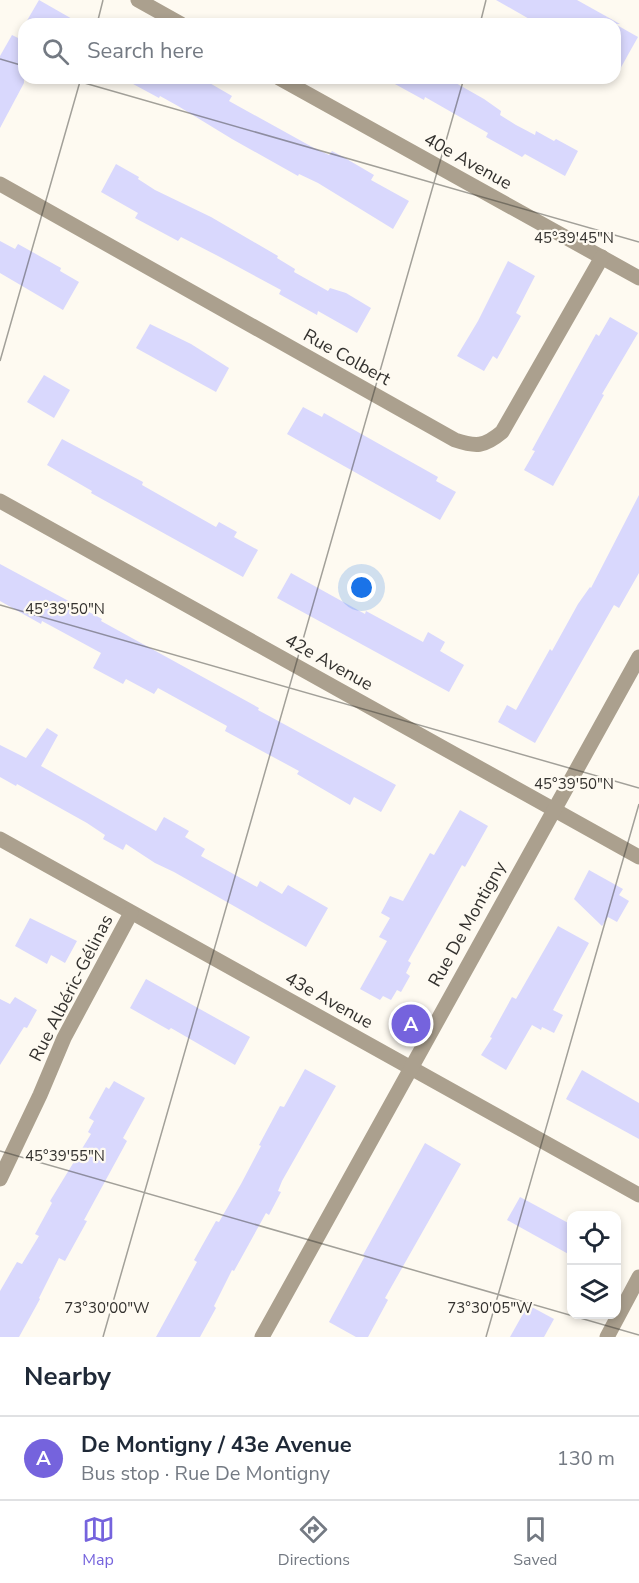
<!DOCTYPE html>
<meta charset="utf-8">
<style>
:root{--surface:#fff;--page:#f6f6f7;--text:#1f2937;--muted:#747a83;--line:#e0e1e3;--accent:#7563dd}
body{margin:0;font-family:"Nunito Sans",sans-serif;background:var(--page);color:var(--text)}
.controls{position:absolute;right:18px;bottom:18px;display:grid;overflow:hidden;border-radius:12px;box-shadow:0 3px 9px #0003}
.controls button{width:54px;height:54px;display:grid;place-items:center;padding:0;border:0;border-bottom:2px solid var(--line);background:var(--surface);color:var(--text);font:30px sans-serif}
.you{position:absolute;left:362px;top:588px;width:21px;height:21px;margin:-15px;border:4px solid #fff;border-radius:50%;background:#1a73e8;box-shadow:0 0 0 9px #1a73e833}
.badge{display:grid;place-items:center;width:39px;height:39px;border-radius:50%;background:var(--accent);color:#fff;font-size:20px;font-weight:700}
.pin{position:absolute;translate:-50% -50%;border:3px solid #fff;box-shadow:0 2px 6px #0006}
.list{margin:0;padding:0;list-style:none}
h2{display:flex;justify-content:space-between;align-items:center;height:78px;margin:0;padding:0 24px;font-size:26px}
h2 small{font-size:20px;font-weight:400;color:var(--muted)}
.list li{display:grid;grid-template-columns:39px 1fr auto;gap:18px;align-items:center;box-sizing:border-box;height:84px;padding:0 24px;border-top:2px solid var(--line)}
.list b{display:block;font-size:22px;white-space:nowrap}
.list p{margin:0;font-size:20px;white-space:nowrap;color:var(--muted)}
.list em{font-size:20px;font-style:normal;color:var(--muted)}
.icon{flex:none;width:33px;height:33px;fill:none;stroke:currentColor;stroke-width:2;stroke-linecap:round;stroke-linejoin:round}
.map{position:relative;flex:none;width:639px;height:1337px;overflow:hidden}
.search{position:absolute;background:var(--surface);box-shadow:0 3px 9px #0003;left:18px;right:18px;top:18px;height:66px;display:flex;align-items:center;gap:15px;box-sizing:border-box;padding:0 21px;border-radius:18px;color:var(--muted);font-size:22px}
.sheet{height:162px;background:var(--surface)}
nav{display:flex;justify-content:space-around;align-items:center;box-sizing:border-box;height:84px;border-top:2px solid var(--line);background:var(--surface);font-size:16px;color:var(--muted)}
nav a{display:grid;justify-items:center;gap:3px}
nav .on{color:var(--accent)}
.map>svg:first-child{display:block}
</style>
<div class="map">
<svg width="639" height="1337" viewBox="0 0 639 1337">
<rect width="100%" height="100%" fill="#fefaf1"/>
<g fill="#d9d8fd">
<polygon points="39,0 81,24 25,24"/>
<polygon points="496,0 577,0 620,24 538,24"/>
<polygon points="615,24 638,37 615,78"/>
<polygon points="12,35 24,41 24,83 0,128 0,56"/>
<polygon points="122,78 201,78 232,96 229,101 314,148 329,155 332,151 345,158 374,175 371,180 409,201 393,229 318,183 299,174 298,176 232,139 178,106 160,96 159,98"/>
<polygon points="384,78 447,78 484,99 501,111 500,115 516,125 535,135 536,131 554,141 556,139 578,151 565,176 525,154 522,157 486,137 488,133 425,97 424,100"/>
<polygon points="116,164 139,177 138,179 155,190 211,217 278,256 277,258 295,269 294,272 328,291 330,288 346,293 371,308 357,333 318,311 317,315 279,294 281,290 218,256 181,237 178,241 135,218 138,213 101,192"/>
<polygon points="0,241 15,249 18,244 27,249 61,268 60,271 79,282 63,310 0,273"/>
<polygon points="508,261 535,276 516,313 521,316 497,359 493,356 484,371 457,356 478,321"/>
<polygon points="610,317 638,333 602,394 604,395 553,486 524,470 535,451 532,450 572,377 596,334 599,336"/>
<polygon points="150,324 191,344 229,368 216,392 136,348"/>
<polygon points="44,375 70,390 54,418 27,402"/>
<polygon points="303,407 322,417 324,413 438,477 436,481 456,492 440,520 287,434"/>
<polygon points="62,439 143,482 142,485 216,527 219,522 237,532 234,537 258,550 243,577 91,493 92,491 47,465"/>
<polygon points="639,495 639,573 619,608 614,605 535,743 498,722 507,705 516,710 550,649 552,651 578,604 590,587 591,588"/>
<polygon points="0,564 102,619 101,621 259,708 258,710 396,785 381,812 354,797 350,805 297,774 299,771 225,731 227,726 158,688 154,694 126,679 123,684 93,668 101,653 42,621 41,624 0,601"/>
<polygon points="291,573 365,614 366,611 423,642 428,632 445,642 440,651 464,665 449,692 277,598"/>
<polygon points="47,728 58,735 41,766 156,831 164,817 189,831 185,837 205,849 201,856 257,887 260,881 282,894 288,885 328,908 306,947 174,872 155,863 126,844 123,850 103,839 105,835 87,823 17,784 16,786 0,777 0,745 26,758"/>
<polygon points="460,810 488,826 465,867 462,865 408,961 411,963 406,973 410,976 401,992 397,990 391,1000 383,996 380,1000 360,989 387,941 379,937 390,918 381,913 390,896 403,901 430,853 434,855"/>
<polygon points="589,870 623,889 619,895 629,901 617,922 608,917 602,926 574,899"/>
<polygon points="30,918 77,941 65,963 51,955 47,964 15,946"/>
<polygon points="558,926 589,943 553,1010 563,1015 554,1033 542,1027 541,1030 532,1025 506,1070 481,1055 492,1038 490,1037 512,997 516,999"/>
<polygon points="146,979 250,1037 235,1065 171,1028 169,1030 130,1008"/>
<polygon points="15,997 37,1010 27,1028 24,1027 0,1065 0,999 10,1004"/>
<polygon points="305,1069 336,1086 282,1181 278,1191 281,1192 269,1215 266,1213 234,1271 232,1270 214,1306 216,1308 200,1337 156,1337 197,1262 194,1260 216,1221 219,1222 241,1184 261,1146 259,1145 280,1106 284,1107"/>
<polygon points="582,1070 639,1103 639,1139 566,1099"/>
<polygon points="114,1081 145,1098 123,1138 127,1141 84,1220 87,1221 65,1261 59,1258 39,1298 40,1299 19,1337 0,1337 0,1291 17,1262 22,1264 39,1236 35,1234 52,1203 50,1201 91,1134 88,1132 94,1121 89,1118 106,1087 109,1089"/>
<polygon points="425,1143 461,1164 385,1298 388,1300 368,1337 356,1337 329,1322 365,1256 363,1255"/>
<polygon points="520,1197 572,1225 572,1256 507,1220"/>
<polygon points="528,1305 554,1319 544,1337 510,1337"/>
</g>
<g fill="none" stroke-linecap="round" stroke-linejoin="round">
<g stroke="#aba08e" stroke-width="15">
<polyline points="138,0 181,24"/>
<polyline points="279,78 639,278"/>
<path d="M0 184 455 440C476 447 484 447 502 432L602 257"/>
<polyline points="0,501 639,857"/>
<polyline points="0,839 639,1195"/>
<polyline points="0,1179 40,1095 64,1038 131,913"/>
<polyline points="262,1337 639,657"/>
<polyline points="607,1337 639,1277"/>
</g>
</g>
<path fill="none" stroke="#34322f" stroke-width="1.5" stroke-opacity="0.45" d="M97 24 103 0M480 24 486 0M0 59 24 66M67 78 639 242M0 361 81 78M0 605 639 788M0 1151 639 1335M103 1337 464 78M486 1337 639 804"/>
<g text-anchor="middle" dominant-baseline="central" stroke-width="4.5" stroke-linejoin="round" paint-order="stroke">
<g font-size="18" fill="#34322f" stroke="#fefaf1">
<text transform="translate(468 161) rotate(29)">40e Avenue</text>
<text transform="translate(347 357) rotate(29)">Rue Colbert</text>
<text transform="translate(329 662) rotate(29)">42e Avenue</text>
<text transform="translate(467 924) rotate(-61)">Rue De Montigny</text>
<text transform="translate(71 988) rotate(-63)">Rue Albéric-Gélinas</text>
<text transform="translate(329 1000) rotate(29)">43e Avenue</text>
</g>
</g>
<g font-size="15" text-anchor="middle" fill="#34322f" stroke="#fefaf1" stroke-width="4.5" stroke-linejoin="round" paint-order="stroke">
<text x="574" y="243">45°39'45"N</text>
<text x="65" y="614">45°39'50"N</text>
<text x="574" y="789">45°39'50"N</text>
<text x="65" y="1161">45°39'55"N</text>
<text x="107" y="1313">73°30'00"W</text>
<text x="490" y="1313">73°30'05"W</text>
</g>
</svg>
<div class="controls">
<button><svg class="icon" aria-label="locate" viewBox="0 0 24 24"><circle cx="12" cy="12" r="6"/><path d="M12 2v4M12 18v4M2 12h4M18 12h4"/></svg></button>
<button><svg class="icon" aria-label="layers" viewBox="0 0 24 24"><path d="M12 4l9 5-9 5-9-5zM3 14l9 5 9-5"/></svg></button>
</div>
<div class="you"></div>
<div class="pin badge" style="left:411px;top:1024px">A</div>
<div class="search"><svg class="icon" aria-label="search" viewBox="0 0 24 24"><circle cx="10" cy="10" r="6"/><path d="M15 15l6 6"/></svg>Search here</div>
</div>
<section class="sheet">
<h2>Nearby<small></small></h2>
<ul class="list">
<li><span class="badge">A</span><div><b>De Montigny / 43e Avenue</b><p>Bus stop · Rue De Montigny</p></div><em>130 m</em></li>
</ul>
</section>
<nav>
<a class="on"><svg class="icon" aria-label="map" viewBox="0 0 24 24"><path d="M3 6l6-2 6 2 6-2v14l-6 2-6-2-6 2zM9 4v14M15 6v14"/></svg>Map</a>
<a><svg class="icon" aria-label="directions" viewBox="0 0 24 24"><path d="M12 3l9 9-9 9-9-9zM9 14v-3h6M13 9l2 2-2 2"/></svg>Directions</a>
<a><svg class="icon" aria-label="saved" viewBox="0 0 24 24"><path d="M7 4h10v16l-5-4-5 4z"/></svg>Saved</a>
</nav>
